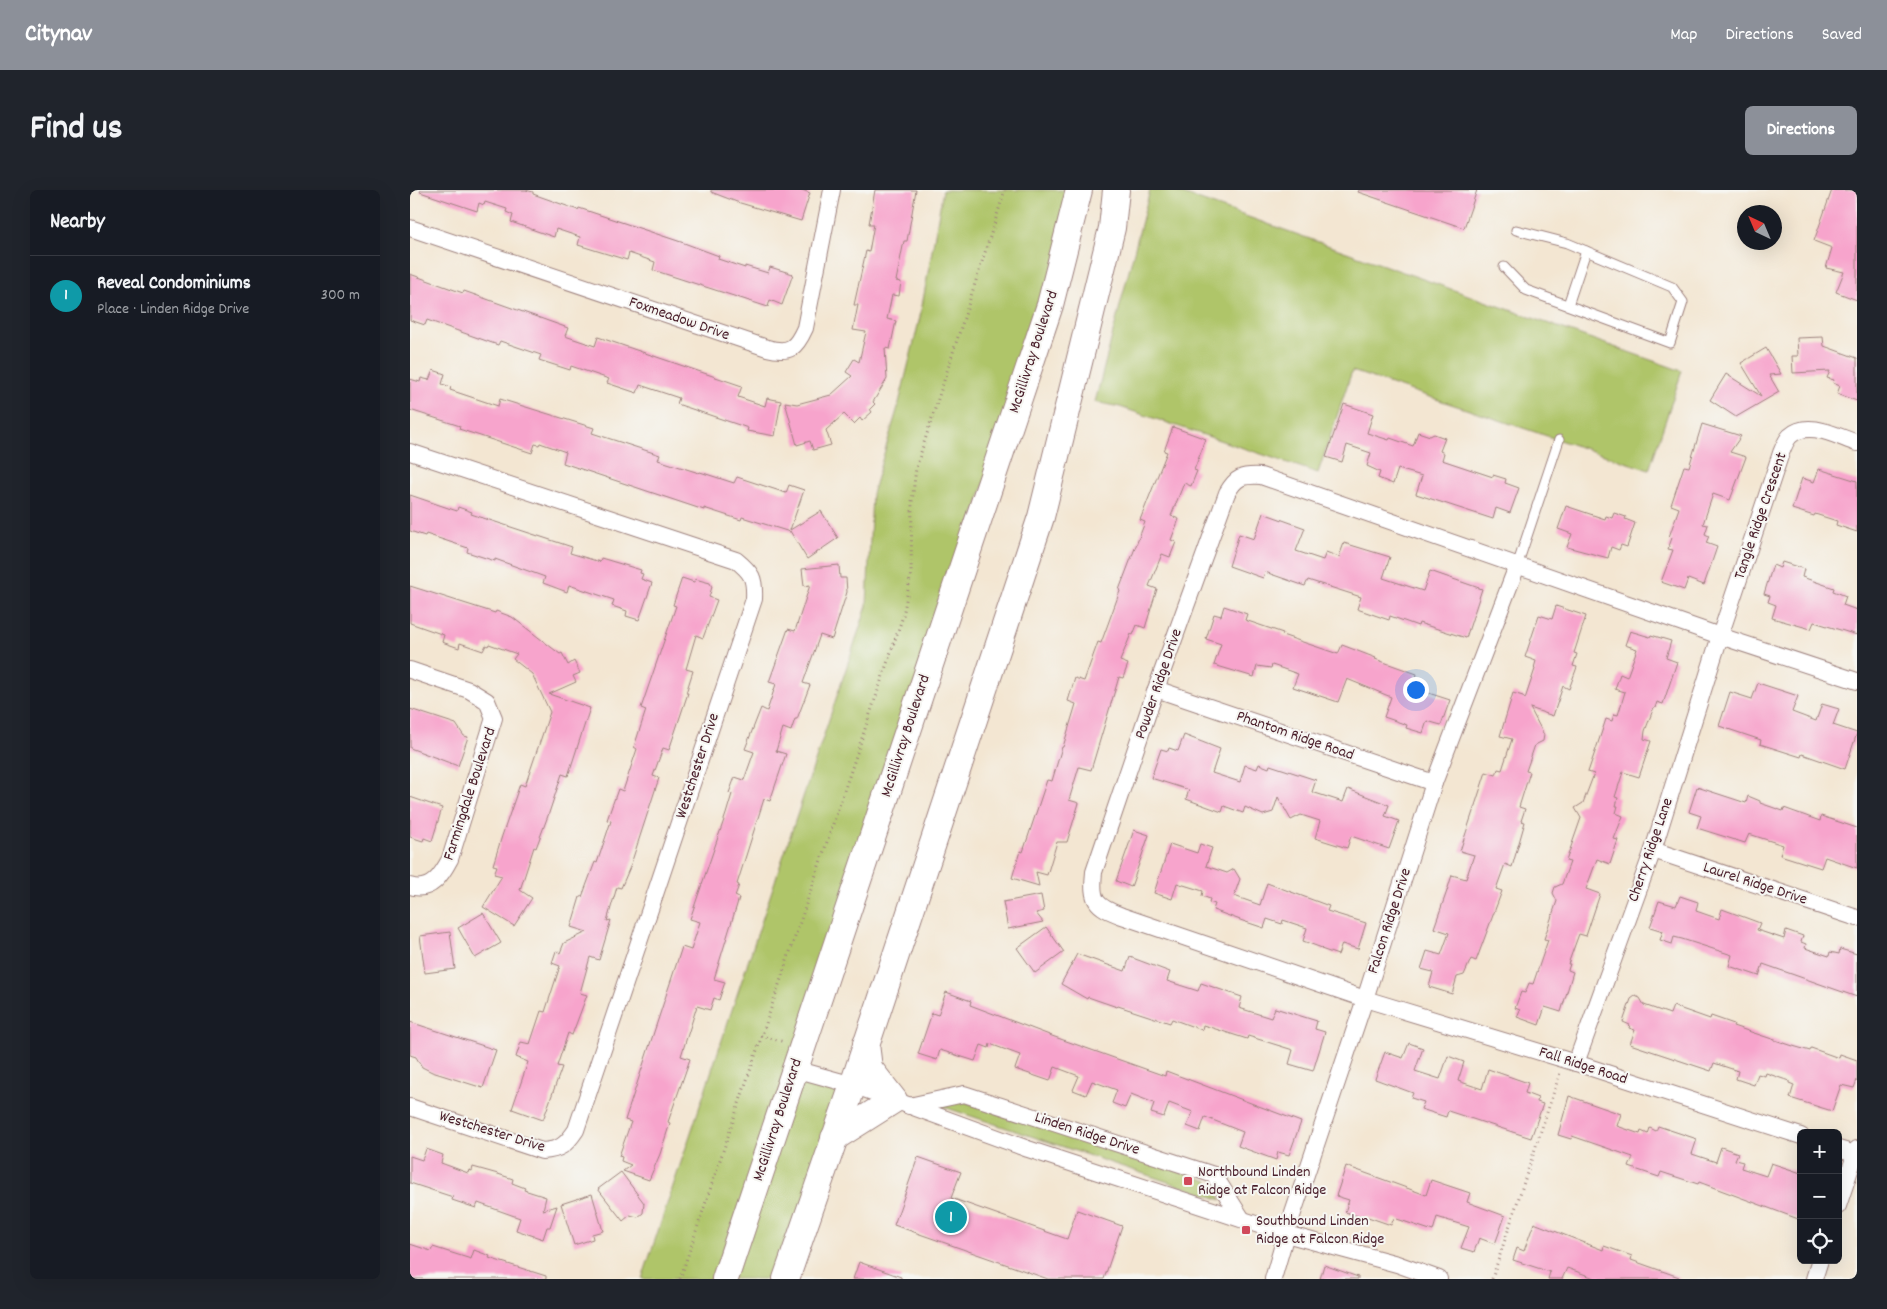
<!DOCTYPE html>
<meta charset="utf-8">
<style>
:root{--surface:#171b24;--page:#20242c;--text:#f1f3f6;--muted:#9ea1a6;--line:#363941;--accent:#8c9099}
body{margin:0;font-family:Dekko,sans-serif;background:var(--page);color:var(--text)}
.controls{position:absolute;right:15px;bottom:15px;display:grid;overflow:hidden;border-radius:8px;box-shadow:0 5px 20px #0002}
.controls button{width:45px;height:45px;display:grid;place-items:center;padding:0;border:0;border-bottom:1px solid var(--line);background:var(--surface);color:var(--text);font:25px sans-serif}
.compass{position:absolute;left:1327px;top:15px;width:45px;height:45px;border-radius:50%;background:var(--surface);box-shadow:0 5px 20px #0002;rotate:316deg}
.you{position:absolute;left:1005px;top:499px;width:18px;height:18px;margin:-12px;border:4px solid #fff;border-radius:50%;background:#1a73e8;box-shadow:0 0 0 8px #1a73e833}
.badge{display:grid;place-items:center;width:32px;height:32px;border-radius:50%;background:var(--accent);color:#fff;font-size:16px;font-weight:700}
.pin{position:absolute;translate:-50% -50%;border:2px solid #fff;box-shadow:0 1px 5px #0006}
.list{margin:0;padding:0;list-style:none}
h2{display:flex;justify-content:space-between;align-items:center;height:65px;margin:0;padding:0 20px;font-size:21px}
h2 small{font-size:16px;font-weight:400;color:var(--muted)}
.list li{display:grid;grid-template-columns:32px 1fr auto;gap:15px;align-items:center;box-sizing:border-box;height:80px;padding:0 20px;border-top:1px solid var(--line)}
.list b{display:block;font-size:19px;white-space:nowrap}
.list p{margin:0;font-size:16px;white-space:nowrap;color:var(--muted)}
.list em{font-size:16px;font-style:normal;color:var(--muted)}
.icon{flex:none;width:28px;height:28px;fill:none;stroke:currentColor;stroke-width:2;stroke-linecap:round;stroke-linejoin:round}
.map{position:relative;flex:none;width:1447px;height:1089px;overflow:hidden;border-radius:8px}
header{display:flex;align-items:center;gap:30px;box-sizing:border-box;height:70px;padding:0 25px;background:var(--accent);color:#fff}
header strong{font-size:24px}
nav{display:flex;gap:28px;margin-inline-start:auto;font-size:18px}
.intro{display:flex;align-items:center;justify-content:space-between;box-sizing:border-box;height:120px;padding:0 30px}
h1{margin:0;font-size:35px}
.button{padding:12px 22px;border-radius:8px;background:var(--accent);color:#fff;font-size:18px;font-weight:700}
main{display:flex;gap:30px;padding:0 30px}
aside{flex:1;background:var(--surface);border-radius:8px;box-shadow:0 5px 20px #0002}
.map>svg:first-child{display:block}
</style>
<header>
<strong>Citynav</strong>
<nav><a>Map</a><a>Directions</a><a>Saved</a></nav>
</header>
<div class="intro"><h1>Find us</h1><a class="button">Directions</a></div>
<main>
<aside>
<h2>Nearby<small></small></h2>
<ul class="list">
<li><span class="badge" style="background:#0f9aa8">1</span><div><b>Reveal Condominiums</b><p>Place · Linden Ridge Drive</p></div><em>300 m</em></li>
</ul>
</aside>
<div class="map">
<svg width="1447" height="1089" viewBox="0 0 1447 1089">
<rect width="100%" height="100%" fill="#f6f6f2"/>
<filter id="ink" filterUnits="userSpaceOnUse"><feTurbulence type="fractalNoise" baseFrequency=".02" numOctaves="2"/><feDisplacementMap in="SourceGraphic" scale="10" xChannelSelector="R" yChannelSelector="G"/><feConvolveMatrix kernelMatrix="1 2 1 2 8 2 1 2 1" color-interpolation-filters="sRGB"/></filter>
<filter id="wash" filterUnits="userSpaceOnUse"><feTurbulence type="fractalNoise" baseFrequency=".0096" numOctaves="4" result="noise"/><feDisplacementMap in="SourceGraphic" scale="20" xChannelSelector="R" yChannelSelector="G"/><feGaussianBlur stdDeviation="1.12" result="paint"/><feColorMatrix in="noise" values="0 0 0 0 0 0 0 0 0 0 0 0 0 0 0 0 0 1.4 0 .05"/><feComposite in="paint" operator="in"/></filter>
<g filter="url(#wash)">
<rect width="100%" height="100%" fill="#f3e6d2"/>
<g fill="#afc569" stroke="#7c724a">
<polygon points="533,0 669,0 385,879 443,895 376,1089 232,1089 457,416 462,304 488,217 510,127"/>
<polygon points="740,0 762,0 1272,181 1239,280 942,181 908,283 710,217 685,212"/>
<polygon points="549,910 798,991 812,1010 528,915"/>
</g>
<g id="blocks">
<g fill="#f7a4cc">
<polygon points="11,0 116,0 123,2 123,4 168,20 169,18 274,53 309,66 308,69 335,78 335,76 358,83 360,77 383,84 372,115 360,110 358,117 243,80 245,72 219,63 217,70 168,55 170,47 146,39 144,47 101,32 103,25 96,22 97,19 75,12 74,15 69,13 67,21 10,2"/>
<polygon points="301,0 392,0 400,3 391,31 327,12 301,2"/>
<polygon points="465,0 506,0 497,51 494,51 486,91 491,92 489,106 482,105 477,129 486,131 480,159 475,158 477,189 463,212 465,214 460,219 462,222 452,231 450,228 444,234 434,224 416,240 421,255 403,260 400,251 387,255 375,212 387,214 421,205 442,186 436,182 444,169 449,172 456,142 443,140 448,115 444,115 456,61 459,62 464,34 459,34"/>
<polygon points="949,0 1067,0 1054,38 948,2"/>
<polygon points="1422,0 1447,0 1447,110 1426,102 1434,82 1416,78 1422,58 1404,51"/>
<polygon points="0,84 53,103 54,101 158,138 155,146 185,156 188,147 332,196 328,207 355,216 357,208 371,211 365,246 337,241 338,238 267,214 269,208 230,195 227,203 197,193 199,189 161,176 160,180 129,170 131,165 90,151 88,155 17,130 15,135 0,130"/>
<polygon points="1413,147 1414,156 1447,168 1447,211 1427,204 1430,196 1423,193 1424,190 1417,188 1420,181 1383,183 1382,166 1388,166 1387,148"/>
<polygon points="1356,158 1371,184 1359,185 1369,202 1326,227 1300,210 1316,184 1351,206 1331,173"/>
<polygon points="23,180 35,184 32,194 41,197 40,200 88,216 90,209 184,238 182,243 250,265 248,270 289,283 290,282 324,293 327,287 376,303 379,295 394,300 380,340 411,321 428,348 397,369 380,341 380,342 332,327 331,330 294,318 294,320 153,273 156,262 130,253 129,255 125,254 122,263 49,239 50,236 0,220 0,189 10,192 11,188 19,190"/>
<polygon points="934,214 963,224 957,243 979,250 980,248 1003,256 1008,242 1020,246 1024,244 1035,248 1030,261 1034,263 1032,270 1083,287 1083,285 1096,289 1095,293 1109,298 1100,323 1086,318 1083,329 1006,304 1012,286 988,279 983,294 968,288 970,282 957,276 961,263 937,255 932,272 916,267"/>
<polygon points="1292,234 1331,246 1320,262 1336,267 1320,310 1303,304 1293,334 1298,335 1295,344 1299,346 1296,353 1307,357 1294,395 1278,389 1274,400 1251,392 1263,360 1258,359 1262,348 1259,347 1269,318 1261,315 1274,276 1279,277"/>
<polygon points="763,237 796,249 784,280 787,281 781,296 774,293 761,326 769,329 761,350 766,352 760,367 752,364 739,396 747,399 735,438 727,435 723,445 721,444 710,471 718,474 713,488 709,487 681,580 669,577 659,610 669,613 657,652 647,652 637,685 626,682 629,696 602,688 610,661 613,662 637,590 642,591 652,557 653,557 666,514 658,511 665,488 674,491 688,452 691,453 710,401 709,400 735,332 730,330 757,262 754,261"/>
<polygon points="1409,279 1447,291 1447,342 1426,335 1427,331 1405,324 1404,326 1382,319 1392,288 1404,292"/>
<polygon points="0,305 47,321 48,317 62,322 61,324 162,357 160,363 190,372 191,368 231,380 230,383 233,384 231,389 242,393 229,430 216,426 217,421 202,416 204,410 159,395 157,402 133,393 135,387 85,369 85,371 57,362 58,358 16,344 15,346 0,341"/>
<polygon points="1156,316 1195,329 1196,326 1202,328 1204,323 1216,327 1215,329 1225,333 1217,357 1211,355 1209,360 1201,357 1198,368 1157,357 1162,344 1148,339"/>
<polygon points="853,323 895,338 886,361 913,370 916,362 929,367 934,353 980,367 973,388 1013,401 1020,381 1072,399 1056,448 1009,433 1008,436 980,426 979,430 947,419 951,407 898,390 895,396 855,382 853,388 819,376 829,344 844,349"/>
<polygon points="1372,372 1394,379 1392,387 1424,398 1423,401 1436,406 1433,415 1447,420 1447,445 1404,432 1401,439 1362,428 1366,415 1358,412 1360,406 1354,404 1363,375 1370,378"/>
<polygon points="429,375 430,388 436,388 437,402 422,449 410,445 393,493 400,495 387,529 385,529 381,541 373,538 366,561 376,564 360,611 354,609 340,653 327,694 329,695 325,706 329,708 304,789 315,792 309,810 304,808 300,820 287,816 271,866 280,869 258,932 260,933 250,964 239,990 213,981 221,975 211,971 212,967 209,966 221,932 215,930 272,757 281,760 290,732 280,729 316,624 322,604 319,603 325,587 334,590 344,562 335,559 351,518 357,521 366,494 359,492 378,439 385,441 400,395 394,396 392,379"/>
<polygon points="272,388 284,392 285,389 300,393 302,397 299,407 307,410 293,448 286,445 276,479 283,481 276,503 278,503 259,560 253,558 243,586 249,588 220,677 211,698 207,697 197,731 201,730 189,770 180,767 170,803 177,805 162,845 158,843 147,876 152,877 133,930 102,919 118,872 106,867 111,852 120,854 131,821 135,822 150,776 142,773 146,761 150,763 154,753 177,742 161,737 170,707 172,707 185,672 187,673 201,631 197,630 208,599 213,601 227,559 224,557 236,520 231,518 266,416 263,415"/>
<polygon points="0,396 85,423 86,421 102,427 150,464 152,463 158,475 164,471 170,483 163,486 166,492 139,504 180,518 158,586 152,584 139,623 126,658 124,657 110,700 122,708 104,736 73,717 92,686 84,684 87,676 83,675 92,646 110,594 115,596 140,522 122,484 103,469 107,464 79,454 78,456 76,455 73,461 50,453 49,458 32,452 34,445 0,433"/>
<polygon points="814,416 837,424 835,430 873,443 872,445 928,464 932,455 966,468 965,469 1007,484 1003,498 1040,510 1031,535 1017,531 1013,543 996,538 997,535 974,527 981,507 937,489 928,512 883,497 888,484 862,475 861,478 847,476 844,487 804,475 811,454 796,449 804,424 811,426"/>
<polygon points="1146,416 1176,426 1164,463 1167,464 1163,476 1167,477 1159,499 1153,496 1143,526 1120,518 1134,545 1133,551 1125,555 1116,581 1120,582 1109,617 1115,619 1111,631 1115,632 1102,677 1095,674 1086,699 1092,701 1066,771 1061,769 1054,785 1047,787 1042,804 1019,797 1023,782 1011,779 1017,761 1031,765 1039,743 1024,738 1037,701 1042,685 1056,689 1064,665 1050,661 1076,582 1086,585 1088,579 1092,580 1102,549 1090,546 1103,503 1113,506 1115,509 1125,479 1124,478 1126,471 1115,467 1129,425 1142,429"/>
<polygon points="1220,441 1240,447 1241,445 1261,451 1256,468 1267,472 1253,514 1247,512 1245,518 1244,517 1235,541 1234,549 1241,551 1229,587 1213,582 1205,607 1208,608 1206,616 1208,616 1206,623 1213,626 1204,649 1208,650 1200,674 1187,669 1176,699 1190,704 1176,746 1169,744 1158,774 1160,774 1158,780 1163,782 1151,822 1135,817 1129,835 1107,827 1110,820 1105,818 1111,802 1115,803 1119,793 1123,794 1138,750 1134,749 1147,711 1143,703 1145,697 1152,694 1160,672 1156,671 1171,628 1165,618 1173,613 1184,584 1178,582 1186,559 1196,529 1202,531 1204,524 1208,525 1215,502 1205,499 1210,484 1217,487 1227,459 1215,455"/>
<polygon points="1348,493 1388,506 1382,522 1406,531 1412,514 1429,519 1423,535 1447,543 1435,579 1392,564 1391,567 1350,554 1351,550 1309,536 1320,502 1342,509"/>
<polygon points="0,519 46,534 54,546 58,547 48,576 0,558"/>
<polygon points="774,545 810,559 802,583 830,592 835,575 847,579 849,574 859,578 860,575 906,590 902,602 933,612 938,599 979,615 975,626 989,631 979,659 941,646 937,658 905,648 910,631 891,625 881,630 868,607 863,622 853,625 835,617 833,623 814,616 812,622 776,609 779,600 741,588 751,559 758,561 759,558 768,561"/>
<polygon points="1287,597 1336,613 1338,606 1350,611 1350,613 1373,621 1374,618 1410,631 1411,626 1447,638 1447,678 1415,667 1411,678 1370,665 1373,655 1339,644 1335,653 1287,638 1291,626 1279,622"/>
<polygon points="0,607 32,618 22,651 14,648 13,651 0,647"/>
<polygon points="724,640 739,645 721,697 706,691"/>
<polygon points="760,654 787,663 790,654 802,658 796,676 817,683 824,679 830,689 824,706 850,715 857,693 919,716 917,721 956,733 948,759 932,754 928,765 911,759 912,758 893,751 897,738 873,730 872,734 857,729 854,738 833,731 803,720 805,714 799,712 800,709 792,706 793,701 767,693 762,709 744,703"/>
<polygon points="631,705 634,721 626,723 633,732 598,739 593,712"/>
<polygon points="1270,706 1288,712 1286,721 1309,729 1312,719 1350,733 1347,740 1374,749 1376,740 1393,746 1391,752 1396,754 1395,758 1419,766 1420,762 1429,764 1430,759 1447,764 1447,807 1353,774 1349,786 1319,776 1322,765 1272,749 1264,747 1262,754 1250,750 1253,741 1240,737 1249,711 1266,716"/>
<polygon points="73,723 91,753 65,768 48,738"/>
<polygon points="636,737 654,762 625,783 607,758"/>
<polygon points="40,742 45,779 15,783 10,746"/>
<polygon points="667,764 715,781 720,767 760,782 757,791 788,801 791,793 832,807 829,818 861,828 865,818 907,831 905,839 915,842 903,881 879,874 883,860 838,846 837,849 793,835 792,840 762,829 760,833 708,816 707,817 678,807 677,809 651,794"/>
<polygon points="536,802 561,811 560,815 642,846 755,886 756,881 891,932 879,965 868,962 866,970 828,956 833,942 795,927 790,941 777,936 783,922 759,913 754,927 741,923 744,913 721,904 715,918 702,913 707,900 682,891 676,905 663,900 669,886 645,877 640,891 605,879 610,865 580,854 579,858 571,855 565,871 530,860 527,870 508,864 522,823 528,825"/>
<polygon points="1225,806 1230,808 1234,815 1260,824 1263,816 1300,829 1301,826 1324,834 1323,836 1383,856 1400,861 1401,858 1429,868 1430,864 1447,870 1447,890 1444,898 1431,895 1422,921 1380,908 1384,895 1379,893 1379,891 1356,883 1355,886 1348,884 1344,895 1326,889 1328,881 1304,873 1301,881 1220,854 1225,840 1219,838 1220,835 1213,832 1221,809"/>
<polygon points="0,832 86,860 73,898 22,882 12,877 6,867 0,865"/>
<polygon points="999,853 1013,858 1005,881 1030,889 1038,866 1054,872 1048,891 1072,899 1078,879 1118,893 1115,903 1128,908 1127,912 1133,914 1121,948 1038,921 1036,927 1011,919 1014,912 1001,908 1003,903 965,889 975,862 993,868"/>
<polygon points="1159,906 1211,924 1207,936 1230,944 1231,941 1238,944 1240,938 1246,941 1248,936 1287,949 1282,964 1306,972 1311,957 1328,963 1325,970 1333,972 1331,978 1356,986 1361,973 1391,983 1391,1030 1289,992 1288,994 1251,982 1249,987 1219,977 1223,967 1162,946 1161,949 1148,945"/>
<polygon points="16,959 33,965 31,973 58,983 59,980 62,981 63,977 88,984 103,989 102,993 115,998 114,1000 136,1007 133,1020 147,1016 140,1037 137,1037 133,1049 106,1040 110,1028 68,1013 66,1018 42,1010 43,1007 0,993 0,966 12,970"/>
<polygon points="508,967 551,982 541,1008 657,1049 667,1020 712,1036 694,1089 638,1089 484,1035"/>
<polygon points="936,976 1016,1005 1021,990 1060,1003 1057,1012 1095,1026 1085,1054 1069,1048 1064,1062 1051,1058 1059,1037 1027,1027 1023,1041 984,1028 981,1035 955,1026 954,1028 935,1022 939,1010 926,1006"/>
<polygon points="211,982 234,1013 233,1023 228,1027 220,1025 213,1031 188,999"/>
<polygon points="182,1004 193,1041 182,1044 183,1049 164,1055 151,1014"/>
<polygon points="1124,1033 1193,1060 1194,1056 1222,1066 1221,1070 1269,1087 1269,1089 1187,1089 1157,1078 1152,1089 1138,1089 1140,1082 1103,1070 1107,1058 1114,1061"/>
<polygon points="0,1054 21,1061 23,1057 61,1069 64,1060 80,1066 79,1068 136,1086 136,1089 0,1089"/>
<polygon points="449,1072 491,1087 491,1089 443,1089"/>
<polygon points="914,1075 948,1087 948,1089 910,1089"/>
</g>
</g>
</g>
<g filter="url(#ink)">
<use href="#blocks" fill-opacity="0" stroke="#9e827e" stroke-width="1"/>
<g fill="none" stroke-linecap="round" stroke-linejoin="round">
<g stroke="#9e827e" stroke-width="11">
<g id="lane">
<polyline points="1094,77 1116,100 1260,153 1273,112 1262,97 1157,53 1106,40"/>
<polyline points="1158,115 1176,61"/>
<polyline points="1107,376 1149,250"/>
</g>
</g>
<g stroke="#9e827e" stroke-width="18">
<g id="street">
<path d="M0 38 357 158C380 164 386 158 395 138L422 0"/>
<path d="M0 262 326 370C342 383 345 388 344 409L166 940C156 955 150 960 132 961L0 917"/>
<path d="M0 480 59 500 77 511 84 528 40 669C32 684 21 703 0 696"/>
<polyline points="746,499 1024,593"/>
<polyline points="1243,660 1447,728"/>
<path d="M1166 873 1243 660 1310 446 1371 263C1373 258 1376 250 1380 246 1398 229 1428 247 1447 253"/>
<polyline points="385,879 443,895 618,959 876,1044 987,1074 1029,1089"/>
<polyline points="499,916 554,904 804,985 832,1029"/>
<path d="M1391 946 1166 873 955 809 712 726C685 716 681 711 684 682L746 499 817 303C826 287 832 285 851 286L1310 446 1447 491"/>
<polyline points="1428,959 1445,964"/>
<polyline points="1428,1016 1447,959"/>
<polyline points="863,1089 876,1044 955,809 1024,593 1107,376"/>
<polyline points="1404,1089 1410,1070"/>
</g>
</g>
<g stroke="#9e827e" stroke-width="28">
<g id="primary">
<polyline points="424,948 484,910 459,878 456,854"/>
<polyline points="315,1089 640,115 669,0"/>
<polyline points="376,1089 443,895 631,327 702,38 706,0"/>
</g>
</g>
<g stroke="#9e827e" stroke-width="3" stroke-dasharray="1 4" stroke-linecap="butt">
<polyline points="351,846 375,852"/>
<polyline points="270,1089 493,426 501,384 502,312 506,278 595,0"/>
<polyline points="1082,1089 1150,883"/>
</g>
<use href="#lane" stroke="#fff" stroke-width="9"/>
<use href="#street" stroke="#fff" stroke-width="16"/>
<use href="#primary" stroke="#fff" stroke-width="26"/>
</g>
</g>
<g fill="#d1495b" stroke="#f6f6f2" stroke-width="2">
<rect x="773" y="986" width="10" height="10" rx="2.5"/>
<rect x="831" y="1035" width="10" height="10" rx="2.5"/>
</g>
<g text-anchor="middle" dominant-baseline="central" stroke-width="4" stroke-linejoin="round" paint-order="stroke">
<g font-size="16" fill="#4a1f2b" stroke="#f6f6f2">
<text transform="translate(269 129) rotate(19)">Foxmeadow Drive</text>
<text transform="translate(624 162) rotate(-72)">McGillivray Boulevard</text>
<text transform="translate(1351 326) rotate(-71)">Tangle Ridge Crescent</text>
<text transform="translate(749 494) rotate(-71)">Powder Ridge Drive</text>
<text transform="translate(496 546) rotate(-72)">McGillivray Boulevard</text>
<text transform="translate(885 546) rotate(19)">Phantom Ridge Road</text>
<text transform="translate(288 576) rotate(-72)">Westchester Drive</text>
<text transform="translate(60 604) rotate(-72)">Farmingdale Boulevard</text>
<text transform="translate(1241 660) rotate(-71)">Cherry Ridge Lane</text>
<text transform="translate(1345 694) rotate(18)">Laurel Ridge Drive</text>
<text transform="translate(980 731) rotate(-72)">Falcon Ridge Drive</text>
<text transform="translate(1173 876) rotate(18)">Fall Ridge Road</text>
<text transform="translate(368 930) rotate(-72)">McGillivray Boulevard</text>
<text transform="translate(82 942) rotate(17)">Westchester Drive</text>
<text transform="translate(677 944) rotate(18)">Linden Ridge Drive</text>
</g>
<g font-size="16" fill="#4a1f2b" stroke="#f6f6f2" text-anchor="start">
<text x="788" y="982">Northbound Linden<tspan x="788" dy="18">Ridge at Falcon Ridge</tspan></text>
<text x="846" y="1031">Southbound Linden<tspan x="846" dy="18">Ridge at Falcon Ridge</tspan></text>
</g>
</g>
</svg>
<div class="controls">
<button>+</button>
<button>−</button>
<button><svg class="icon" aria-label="locate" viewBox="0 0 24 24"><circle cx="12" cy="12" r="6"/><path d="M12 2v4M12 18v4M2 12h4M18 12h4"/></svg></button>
</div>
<svg class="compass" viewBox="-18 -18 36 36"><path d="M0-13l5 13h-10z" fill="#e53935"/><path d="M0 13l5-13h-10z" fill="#9ea1a6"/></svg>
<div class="you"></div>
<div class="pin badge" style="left:541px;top:1027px;background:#0f9aa8">1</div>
</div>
</main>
